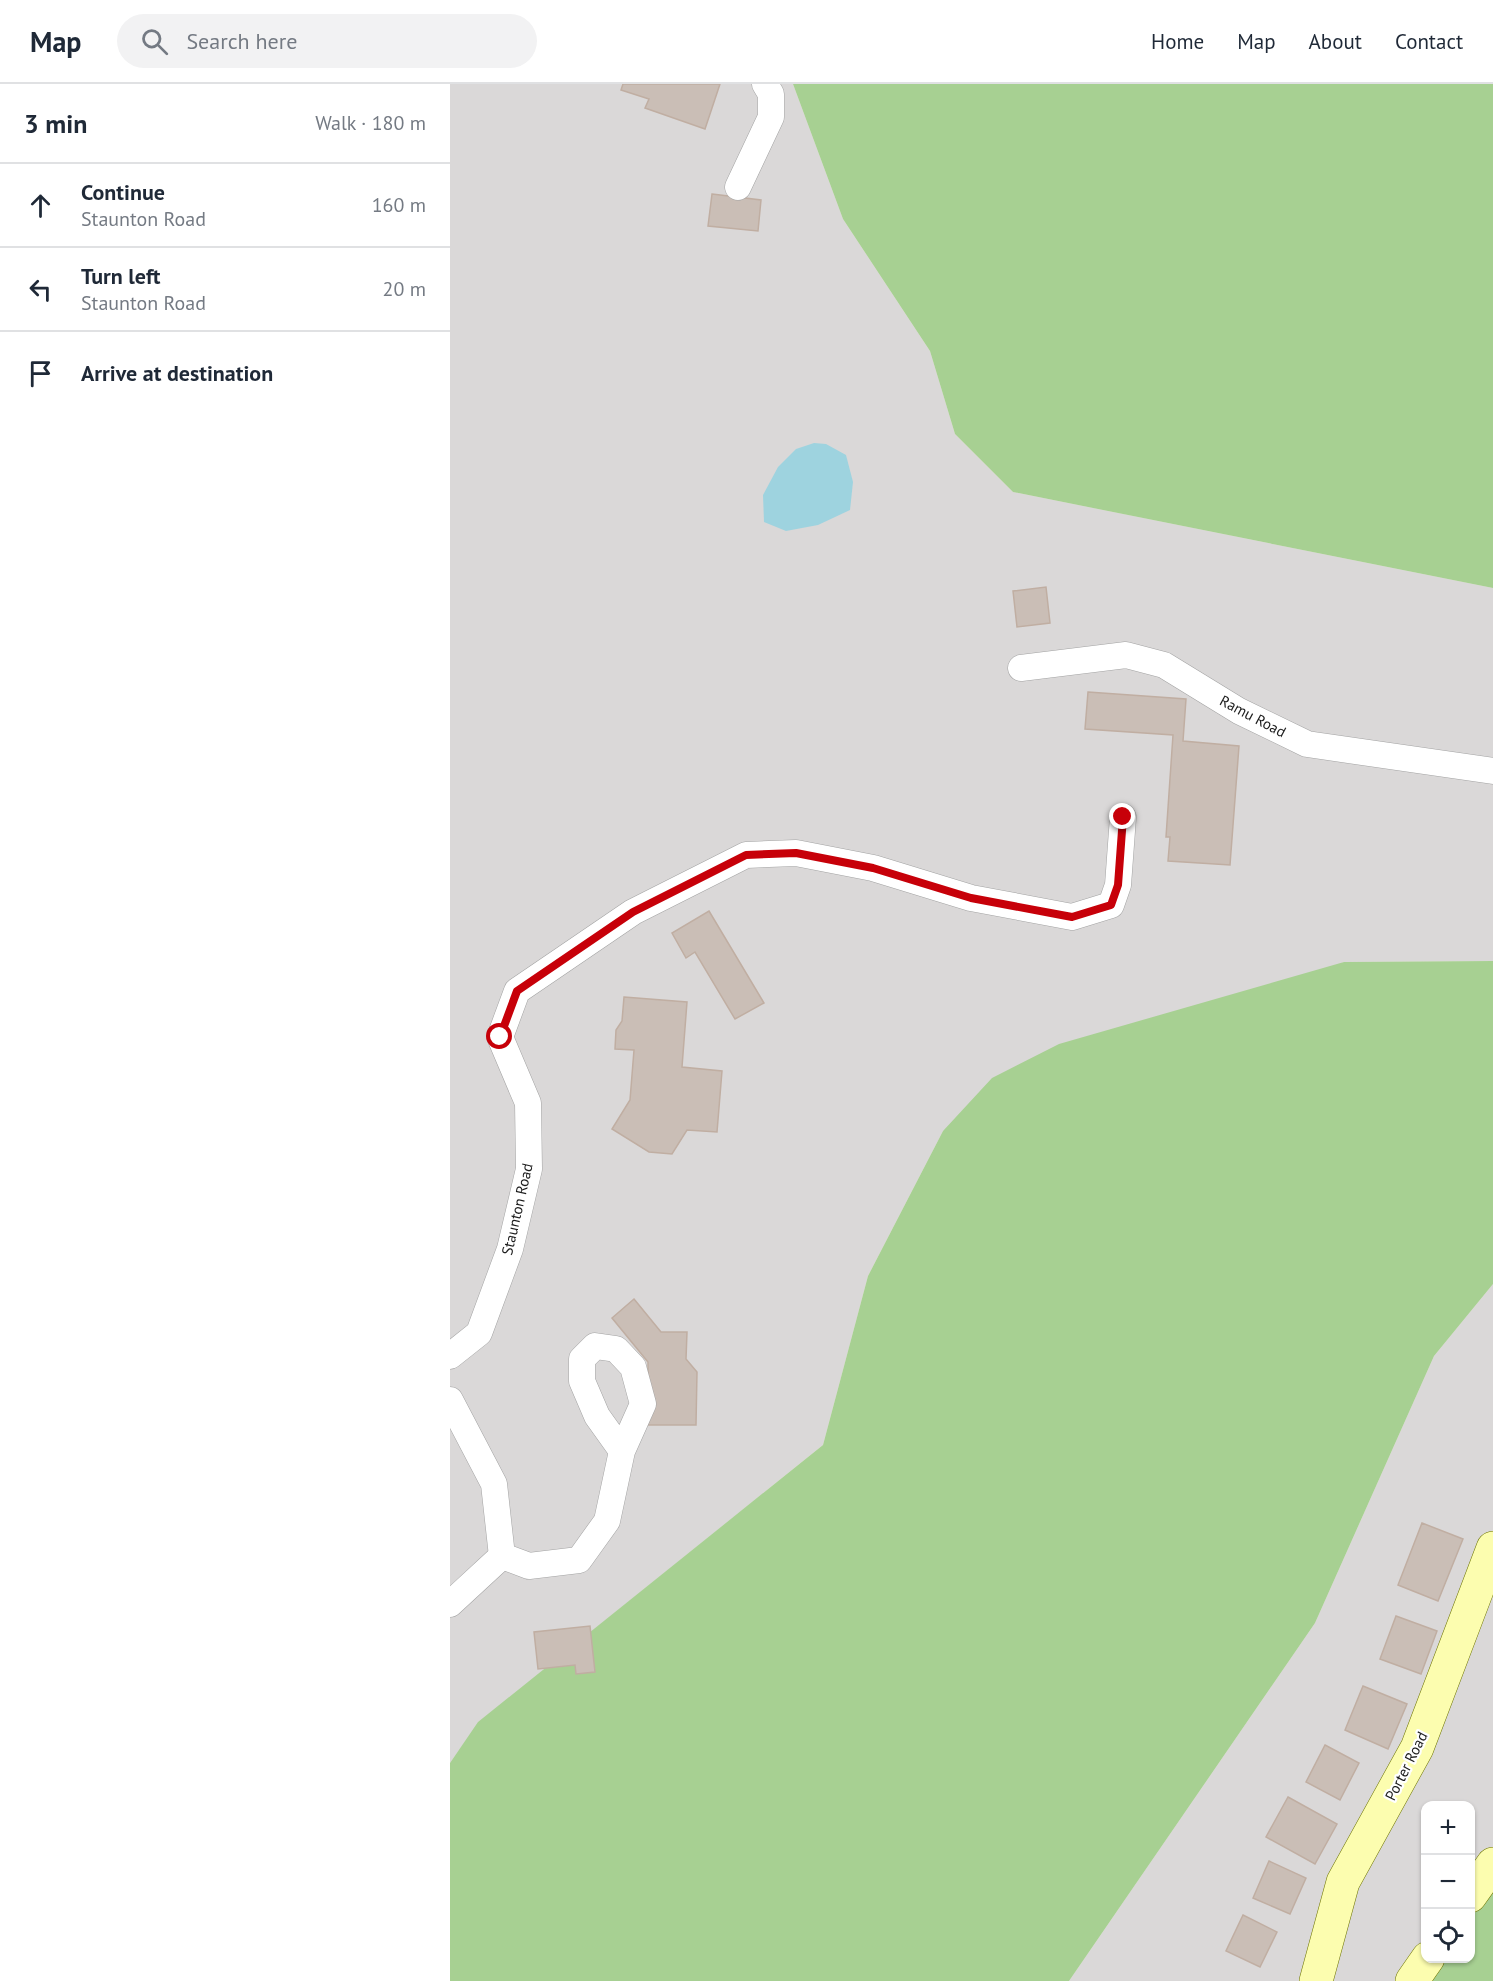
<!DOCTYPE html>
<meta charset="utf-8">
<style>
:root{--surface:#fff;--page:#f2f2f3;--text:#1f2937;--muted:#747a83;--line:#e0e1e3}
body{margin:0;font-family:"PT Sans",sans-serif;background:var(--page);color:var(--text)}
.controls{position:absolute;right:18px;bottom:18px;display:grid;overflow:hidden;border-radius:12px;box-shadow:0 2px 4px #0004}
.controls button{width:54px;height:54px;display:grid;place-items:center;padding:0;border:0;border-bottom:2px solid var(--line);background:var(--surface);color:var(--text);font:30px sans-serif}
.stop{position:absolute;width:18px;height:18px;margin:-14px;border:4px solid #c70009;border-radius:50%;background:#fff}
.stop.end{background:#c70009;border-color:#fff;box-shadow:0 2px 6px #0008}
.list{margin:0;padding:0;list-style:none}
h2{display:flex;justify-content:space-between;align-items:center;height:78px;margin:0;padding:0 24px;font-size:26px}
h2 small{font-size:20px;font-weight:400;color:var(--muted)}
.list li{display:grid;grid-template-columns:39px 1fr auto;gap:18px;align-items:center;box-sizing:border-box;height:84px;padding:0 24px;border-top:2px solid var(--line)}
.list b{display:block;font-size:22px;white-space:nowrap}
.list p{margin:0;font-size:20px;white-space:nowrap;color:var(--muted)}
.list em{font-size:20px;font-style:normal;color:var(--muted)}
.icon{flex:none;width:33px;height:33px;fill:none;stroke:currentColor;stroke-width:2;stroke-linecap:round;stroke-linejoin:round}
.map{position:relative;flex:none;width:1043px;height:1897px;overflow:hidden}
header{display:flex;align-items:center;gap:36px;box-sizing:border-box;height:84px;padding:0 30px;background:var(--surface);border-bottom:2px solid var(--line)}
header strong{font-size:28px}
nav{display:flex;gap:33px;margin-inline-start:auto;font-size:21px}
.search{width:420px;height:54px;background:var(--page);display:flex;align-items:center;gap:15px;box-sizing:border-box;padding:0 21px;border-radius:33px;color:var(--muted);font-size:22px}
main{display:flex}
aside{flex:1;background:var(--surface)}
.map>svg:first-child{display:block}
</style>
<header>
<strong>Map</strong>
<div class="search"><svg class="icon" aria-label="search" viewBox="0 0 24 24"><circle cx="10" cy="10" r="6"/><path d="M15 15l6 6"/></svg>Search here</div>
<nav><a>Home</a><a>Map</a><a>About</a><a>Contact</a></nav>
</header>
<main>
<aside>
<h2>3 min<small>Walk · 180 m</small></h2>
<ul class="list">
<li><svg class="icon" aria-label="ahead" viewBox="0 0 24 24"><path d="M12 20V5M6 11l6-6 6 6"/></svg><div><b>Continue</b><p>Staunton Road</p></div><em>160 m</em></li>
<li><svg class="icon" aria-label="left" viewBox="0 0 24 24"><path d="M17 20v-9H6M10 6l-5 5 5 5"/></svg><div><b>Turn left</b><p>Staunton Road</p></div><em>20 m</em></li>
<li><svg class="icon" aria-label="arrive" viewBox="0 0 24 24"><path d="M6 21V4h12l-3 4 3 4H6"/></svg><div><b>Arrive at destination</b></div></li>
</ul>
</aside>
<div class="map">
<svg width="1043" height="1897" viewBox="0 0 1043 1897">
<rect width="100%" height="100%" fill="#eee9e0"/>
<g fill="#dad8d8">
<polygon points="0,0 343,0 393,135 480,267 505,350 563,408 1043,504 1043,877 894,878 493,1047 418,1192 373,1361 29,1638 0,1679"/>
<polygon points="1043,1200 1043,1805 1021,1834 1020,1722 976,1722 976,1874 973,1897 619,1897 865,1539 984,1272"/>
</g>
<g fill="#a7d092">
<polygon points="343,0 1043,0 1043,504 563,408 505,350 480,267 393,135"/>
<polygon points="1043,877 1043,1200 984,1272 865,1539 619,1897 0,1897 0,1679 28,1638 373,1361 418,1192 493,1047 542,994 609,960 894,878"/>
<polygon points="1043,1805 1043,1897 973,1897 990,1875 1020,1874 1021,1834"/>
</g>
<polygon fill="#9ed3df" points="364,359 376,360 396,371 403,398 400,426 368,441 336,447 314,438 313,411 328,383 346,365"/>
<g fill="#cabeb6" stroke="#c0aea2" stroke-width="1.5">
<polygon points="173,0 270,0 255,45 195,24 199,15 171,6"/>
<polygon points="262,110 311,116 308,147 258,142"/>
<polygon points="596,503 600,539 567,543 563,507"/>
<polygon points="638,608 736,615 733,657 789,662 780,781 718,777 720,753 716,753 723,651 635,645"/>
<polygon points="259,827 314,919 285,935 245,868 236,874 222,849"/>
<polygon points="174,913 237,918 232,983 272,987 267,1048 237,1046 222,1070 199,1068 162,1045 180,1016 184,966 165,965 166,946 172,937"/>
<polygon points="184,1215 211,1248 237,1248 236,1275 247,1288 246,1341 198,1341 198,1278 162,1234"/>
<polygon points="972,1439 1013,1455 988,1517 948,1501"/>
<polygon points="946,1532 987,1547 971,1590 930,1575"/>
<polygon points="140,1542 145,1588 126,1590 125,1581 88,1585 84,1548"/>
<polygon points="913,1602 957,1620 938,1665 895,1646"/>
<polygon points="875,1661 909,1679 890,1716 856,1698"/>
<polygon points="838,1713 887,1740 865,1780 816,1753"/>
<polygon points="819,1777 856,1794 840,1830 803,1814"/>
<polygon points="793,1831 827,1848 810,1883 776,1867"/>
</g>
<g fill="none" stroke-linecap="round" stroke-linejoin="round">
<g stroke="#a3a3a3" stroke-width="27">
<g id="street">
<polyline points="288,103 321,33 321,10 315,0"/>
<polyline points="571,584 676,571 714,581 789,627 857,660 1043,687"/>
<polyline points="0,1272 29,1249 60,1165 79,1085 78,1019 50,953 67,907 183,828 296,771 346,769 423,784 521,814 622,833 661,821 668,801 673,733"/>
<polyline points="0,1316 44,1400 52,1472"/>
<polyline points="0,1520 52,1472 79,1482 129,1476 157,1437 172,1367 193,1320 183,1283 166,1265 145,1262 132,1275 132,1297 147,1332 172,1367"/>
</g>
</g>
<g stroke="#6e7500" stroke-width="34">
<g id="secondary">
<polyline points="1020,1812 1043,1780"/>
<polyline points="866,1897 893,1798 967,1664 1043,1464"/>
<polyline points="962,1897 978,1874"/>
</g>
</g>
<use href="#street" stroke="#fff" stroke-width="26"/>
<use href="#secondary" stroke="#fcfdaf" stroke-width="33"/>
</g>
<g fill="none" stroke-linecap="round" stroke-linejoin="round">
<polyline stroke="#c70009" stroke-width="8" points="50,953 67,907 183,828 296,771 346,769 423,784 521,814 622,833 661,821 668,801 673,733"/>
</g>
<g text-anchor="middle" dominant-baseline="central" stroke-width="4.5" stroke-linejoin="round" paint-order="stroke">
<g font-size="15" fill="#1c1c1c" stroke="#fff">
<text transform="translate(803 632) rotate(28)">Ramu Road</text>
<text transform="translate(67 1125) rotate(-77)">Staunton Road</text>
<text transform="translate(956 1682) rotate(-63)">Porter Road</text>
</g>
</g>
</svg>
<div class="controls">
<button>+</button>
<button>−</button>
<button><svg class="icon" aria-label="locate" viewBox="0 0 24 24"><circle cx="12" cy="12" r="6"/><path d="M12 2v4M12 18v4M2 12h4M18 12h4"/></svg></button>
</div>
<div class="stop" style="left:50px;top:953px"></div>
<div class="stop end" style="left:673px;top:733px"></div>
</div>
</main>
